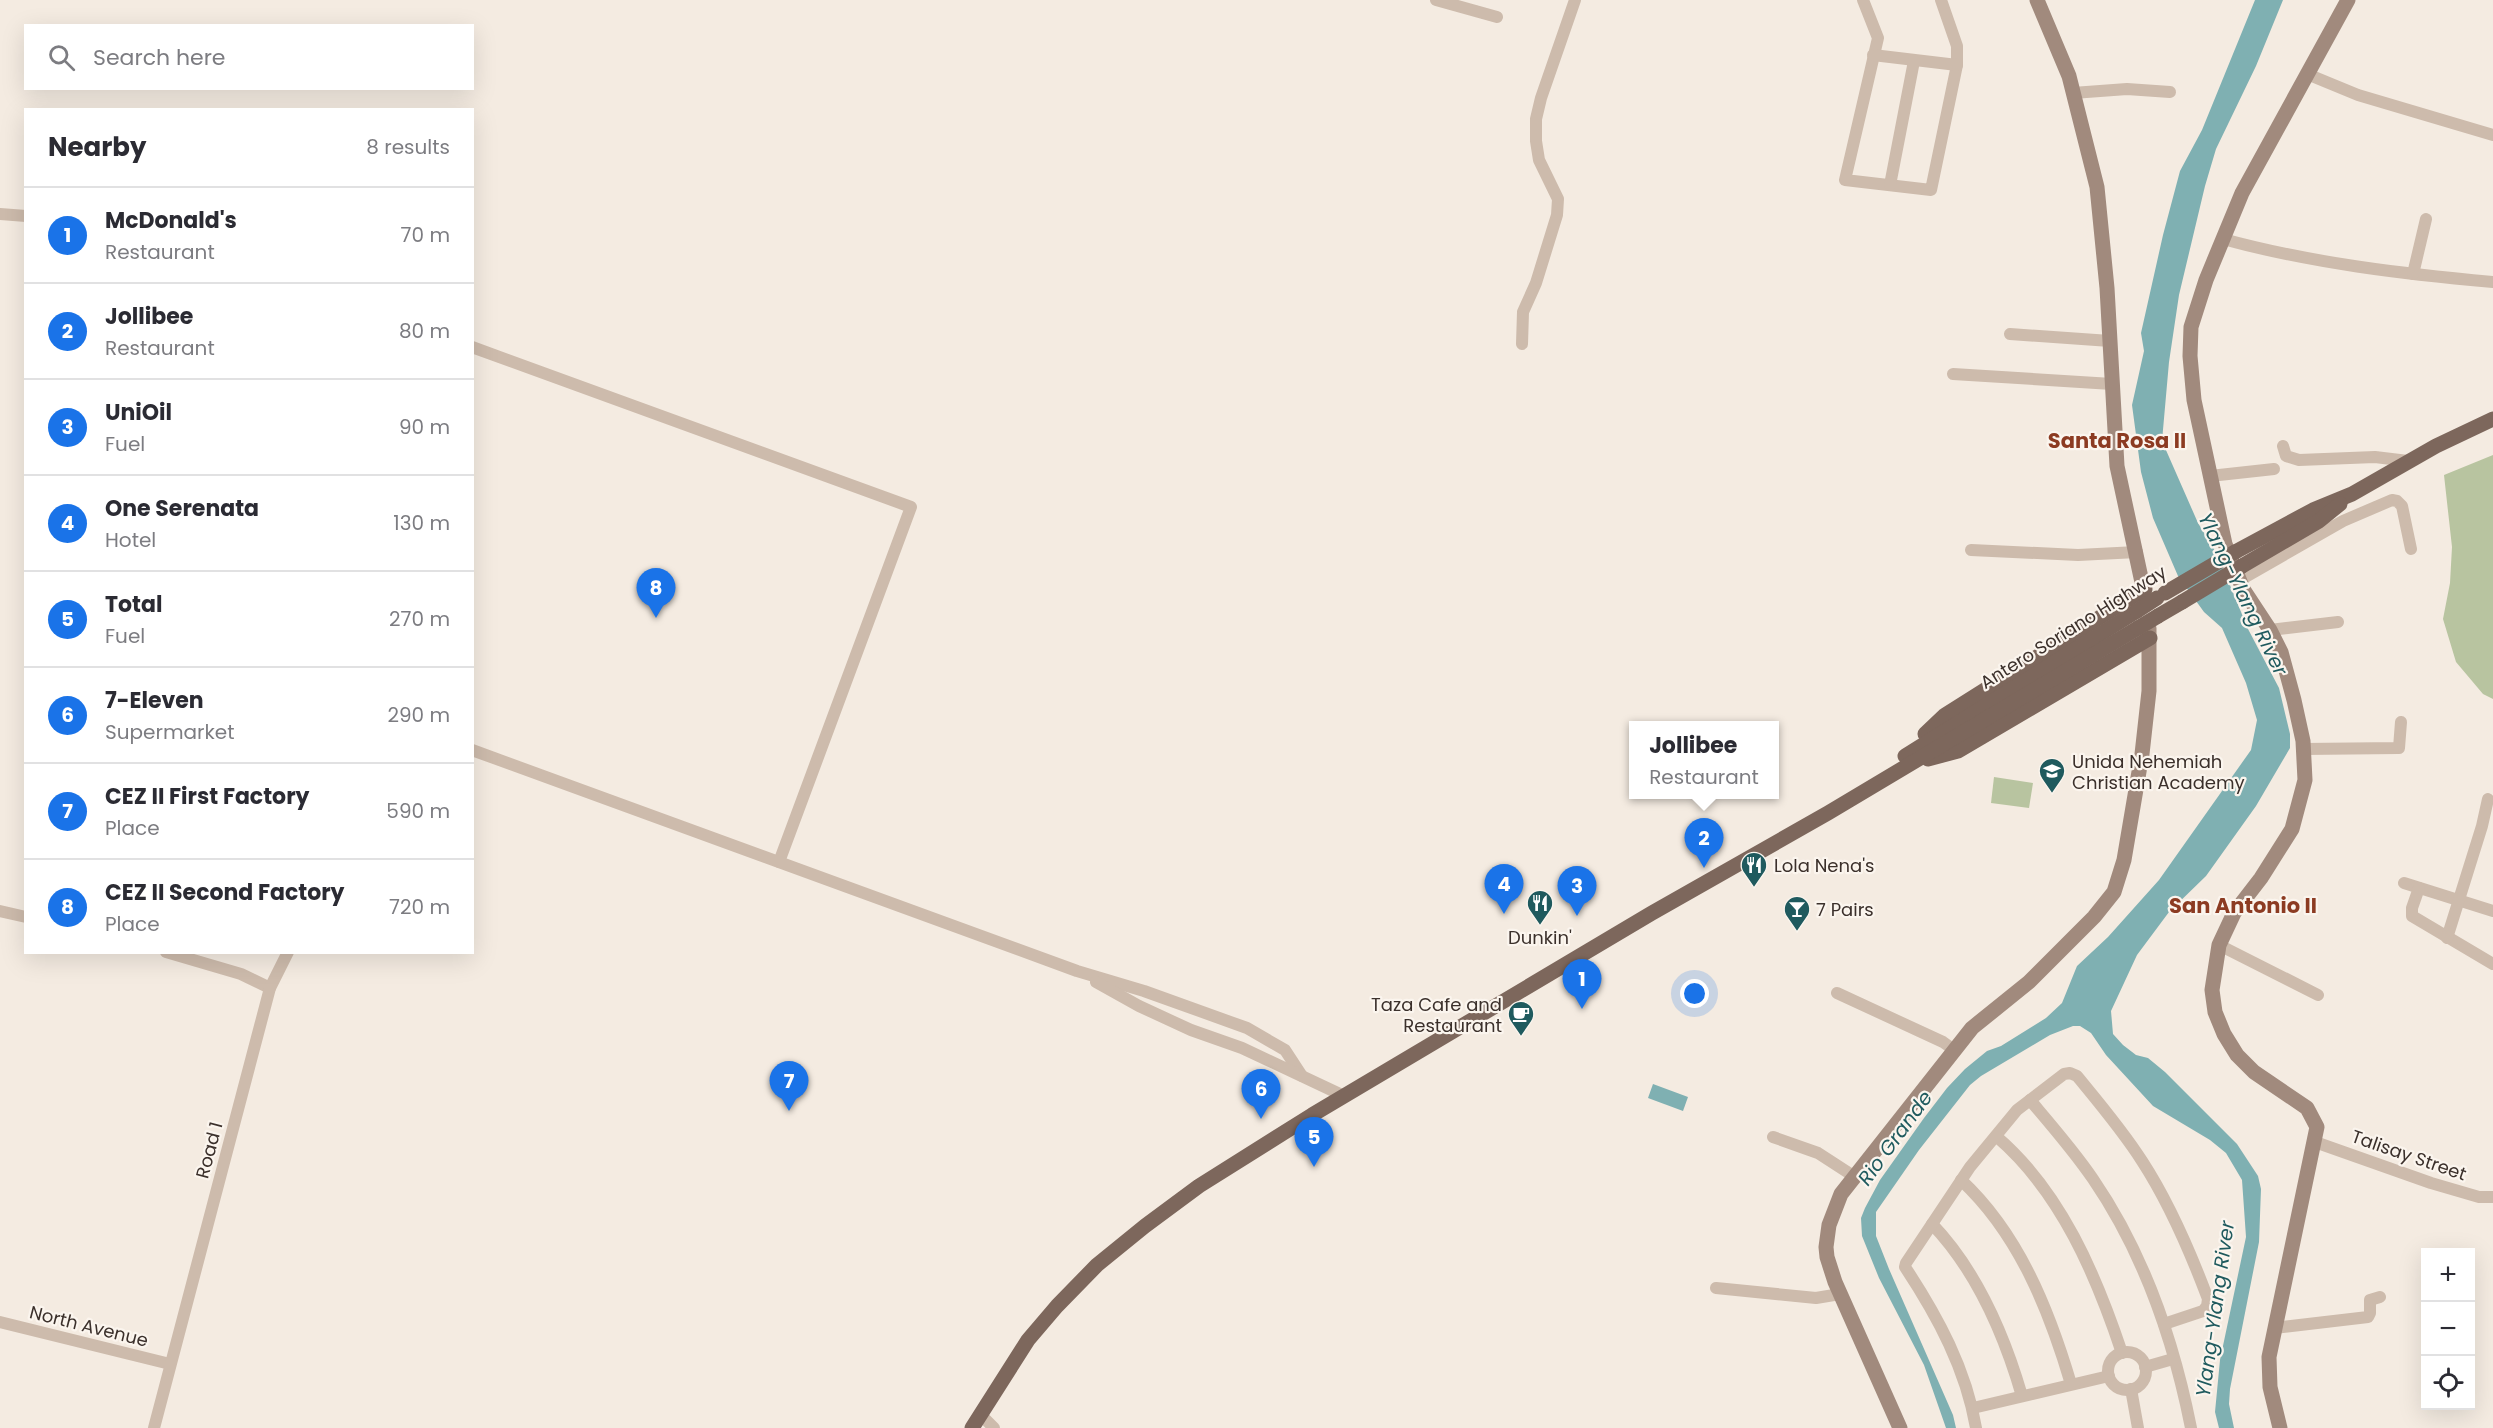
<!DOCTYPE html>
<meta charset="utf-8">
<style>
:root{--surface:#fff;--page:#f2f2f3;--text:#2b2b33;--muted:#7c7c81;--line:#e1e1e2;--accent:#1a73e8}
body{margin:0;font-family:Poppins,sans-serif;background:var(--page);color:var(--text)}
.controls{position:absolute;right:18px;bottom:18px;display:grid;overflow:hidden;border-radius:0px;box-shadow:0 6px 24px #0002}
.controls button{width:54px;height:54px;display:grid;place-items:center;padding:0;border:0;border-bottom:2px solid var(--line);background:var(--surface);color:var(--text);font:30px sans-serif}
.you{position:absolute;left:1695px;top:994px;width:21px;height:21px;margin:-15px;border:4px solid #fff;border-radius:50%;background:#1a73e8;box-shadow:0 0 0 9px #1a73e833}
.badge{display:grid;place-items:center;width:39px;height:39px;border-radius:50%;background:var(--accent);color:#fff;font-size:20px;font-weight:700}
.pin{position:absolute;translate:-50% -50px;filter:drop-shadow(0 2px 3px #0008)}
.pin::after{content:'';position:absolute;top:32px;width:21px;height:18px;background:inherit;clip-path:polygon(0 0,100% 0,50% 100%)}
.popup{position:absolute;left:1629px;top:721px;width:150px;height:78px;box-sizing:border-box;display:grid;place-content:center;border-radius:0px;background:var(--surface);filter:drop-shadow(0 2px 4px #0005);font-size:20px;white-space:nowrap;color:var(--muted)}
.popup b{font-size:22px;color:var(--text)}
.popup::after{content:'';position:absolute;left:50%;top:100%;margin-left:-12px;border:12px solid transparent;border-top-color:var(--surface)}
.list{margin:0;padding:0;list-style:none}
h2{display:flex;justify-content:space-between;align-items:center;height:78px;margin:0;padding:0 24px;font-size:26px}
h2 small{font-size:20px;font-weight:400;color:var(--muted)}
.list li{display:grid;grid-template-columns:39px 1fr auto;gap:18px;align-items:center;box-sizing:border-box;height:96px;padding:0 24px;border-top:2px solid var(--line)}
.list b{display:block;font-size:22px;white-space:nowrap}
.list p{margin:0;font-size:20px;white-space:nowrap;color:var(--muted)}
.list em{font-size:20px;font-style:normal;color:var(--muted)}
.icon{flex:none;width:33px;height:33px;fill:none;stroke:currentColor;stroke-width:2;stroke-linecap:round;stroke-linejoin:round}
.map{position:relative;flex:none;width:2493px;height:1428px;overflow:hidden}
.search{position:absolute;background:var(--surface);box-shadow:0 6px 24px #0002;left:24px;top:24px;width:450px;height:66px;display:flex;align-items:center;gap:15px;box-sizing:border-box;padding:0 21px;border-radius:0px;color:var(--muted);font-size:22px}
.panel{position:absolute;background:var(--surface);box-shadow:0 6px 24px #0002;left:24px;top:108px;width:450px;height:846px;border-radius:0px}
.map>svg:first-child{display:block}
</style>
<div class="map">
<svg width="2493" height="1428" viewBox="0 0 2493 1428">
<rect width="100%" height="100%" fill="#f4ebe1"/>
<g fill="#b8c4a0">
<polygon points="2493,455 2493,699 2483,694 2456,662 2443,619 2450,583 2452,547 2444,475"/>
<polygon points="1994,777 2033,783 2029,808 1991,803"/>
</g>
<g fill="#7fb0b2">
<polygon points="2255,0 2283,0 2256,66 2216,149 2205,186 2179,295 2169,362 2162,441 2198,523 2218,556 2248,629 2279,688 2290,734 2290,748 2256,806 2206,876 2169,912 2137,955 2111,1011 2113,1034 2123,1045 2136,1055 2148,1058 2165,1072 2237,1144 2258,1176 2261,1189 2259,1242 2230,1389 2229,1404 2234,1428 2219,1428 2215,1412 2220,1360 2246,1237 2242,1180 2226,1153 2210,1140 2153,1106 2106,1055 2091,1033 2080,1026 2073,1026 2050,1035 1981,1076 1970,1085 1919,1150 1876,1212 1876,1236 1889,1269 1953,1415 1956,1428 1946,1428 1924,1365 1879,1278 1862,1236 1861,1218 1865,1208 1880,1180 1924,1118 1947,1088 1965,1069 1987,1051 2001,1046 2046,1018 2062,1003 2077,966 2108,937 2159,880 2251,750 2257,720 2246,683 2222,628 2204,612 2178,576 2153,518 2141,472 2132,405 2144,351 2141,333 2163,235 2180,171 2202,130"/>
<polygon points="1653,1084 1688,1097 1683,1111 1648,1098"/>
</g>
<g fill="none" stroke-linecap="round" stroke-linejoin="round">
<g stroke="#cdbbac" stroke-width="12">
<polyline points="1436,0 1497,17"/>
<polyline points="1863,0 1878,38 1845,180 1931,190 1957,65 1957,46 1941,0"/>
<polyline points="1873,55 1957,65"/>
<polyline points="2307,74 2358,95 2493,135"/>
<polyline points="2073,93 2127,89 2170,92"/>
<polyline points="1890,185 1914,61"/>
<polyline points="0,214 26,216"/>
<path d="M2223 239C2311 263 2403 274 2493 282"/>
<polyline points="2413,274 2426,219"/>
<polyline points="2010,334 2110,341"/>
<polyline points="1522,344 1523,312 1536,283 1557,215 1558,199 1539,160 1536,141 1536,119 1541,98 1575,0"/>
<polyline points="472,347 911,507 779,862"/>
<polyline points="1953,374 2112,384"/>
<polyline points="2283,446 2286,456 2299,460 2375,457 2408,461"/>
<polyline points="2210,476 2274,469"/>
<polyline points="1971,550 2078,555 2137,552"/>
<polyline points="2240,580 2343,521 2392,500 2397,501 2402,506 2411,549"/>
<polyline points="2270,630 2338,622"/>
<polyline points="2303,749 2399,748 2401,722"/>
<polyline points="472,750 1077,971 1144,991 1247,1028 1285,1050 1302,1076"/>
<polyline points="2404,883 2493,911"/>
<polyline points="2419,888 2412,908 2412,916 2493,964"/>
<polyline points="0,911 26,917"/>
<polyline points="2447,938 2482,826 2488,799"/>
<polyline points="2219,945 2318,995"/>
<polyline points="166,952 241,974 270,988"/>
<polyline points="1096,982 1139,1006 1191,1030 1242,1048 1344,1096"/>
<polyline points="1837,993 1943,1042 1954,1050"/>
<path d="M2030 1100C2052 1126 2074 1151 2093 1179 2143 1252 2174 1342 2191 1428"/>
<polyline points="1773,1137 1818,1153 1855,1177"/>
<path d="M1997 1137C2061 1192 2096 1275 2122 1353"/>
<polyline points="2315,1142 2431,1183 2479,1197 2493,1197"/>
<path d="M1961 1180C2019 1234 2049 1310 2071 1384"/>
<path d="M1932 1224C1977 1271 2004 1334 2022 1396"/>
<polyline points="1716,1288 1816,1298 1840,1294"/>
<polyline points="0,1322 170,1364"/>
<polyline points="2274,1328 2368,1317 2370,1313 2370,1300 2380,1297"/>
<circle cx="2127" cy="1371" r="19"/>
<polyline points="2145,1367 2173,1359"/>
<polyline points="2131,1389 2138,1428"/>
<polyline points="1973,1408 2109,1376"/>
<polyline points="981,1415 994,1428"/>
<polyline points="154,1428 270,988 288,952"/>
<path d="M1976 1428C1966 1369 1938 1317 1905 1267L1906 1263 1970 1167 2017 1110 2064 1074 2070 1073 2077 1076C2100 1104 2123 1131 2142 1161 2170 1204 2190 1251 2208 1299L2207 1306 2203 1311 2164 1324"/>
</g>
<g stroke="#a18a7d" stroke-width="15">
<polyline points="2037,0 2069,76 2097,187 2107,288 2117,466 2146,601"/>
<polyline points="1900,1428 1835,1282 1827,1257 1826,1247 1829,1225 1841,1194 1972,1028 2029,982 2094,917 2114,892 2124,860 2142,754 2149,691 2149,628"/>
<polyline points="2280,1428 2270,1387 2269,1357 2317,1127 2307,1108 2254,1072 2237,1055 2224,1034 2215,1012 2212,990 2219,945 2234,913 2261,878 2292,829 2305,780 2303,741 2294,700 2281,652 2270,630 2243,589 2225,544 2194,400 2190,356 2191,327 2206,280 2242,193 2348,0"/>
</g>
<g stroke="#7d675c" stroke-width="15">
<polyline points="2235,552 2313,510 2352,494 2436,446 2493,419"/>
<polyline points="2242,566 2319,521 2340,504"/>
<polyline points="2158,616 2182,602"/>
<polyline points="1925,734 1945,715 2145,589"/>
<polyline points="1905,756 2137,611"/>
<polyline points="1928,759 1958,751 2150,638"/>
<polyline points="972,1428 1028,1340 1057,1306 1097,1265 1145,1226 1199,1186 1312,1115 1652,913 1828,813 2138,628"/>
</g>
<g stroke="#7d675c" stroke-width="15">
<polyline points="2165,593 2235,552"/>
<polyline points="2182,602 2242,566"/>
<polyline points="2137,611 2157,598"/>
<polyline points="2138,628 2158,616"/>
</g>
</g>
<defs>
<g id="school-pin" transform="scale(1.35)"><path d="M0 17L-7.5 6A9.5 9.5 0 1 1 7.5 6Z" fill="#1f5a5e" stroke="#fbf5ee"/><path d="M0-5L7-2L0 1L-7-2ZM-4 1L0 2.5L4 1V4Q0 6-4 4Z" fill="#fff"/></g>
<g id="restaurant-pin" transform="scale(1.35)"><path d="M0 17L-7.5 6A9.5 9.5 0 1 1 7.5 6Z" fill="#1f5a5e" stroke="#fbf5ee"/><path d="M-5-6h1v4h1v-4h1v4h1v-4h1v5L-1.5 .5V6h-2V.5L-5-1ZM5-6V6H3V1.5H1.5Q1.5-4 5-6Z" fill="#fff"/></g>
<g id="bar-pin" transform="scale(1.35)"><path d="M0 17L-7.5 6A9.5 9.5 0 1 1 7.5 6Z" fill="#1f5a5e" stroke="#fbf5ee"/><path d="M-6-5H6L.8 .8V4.5H3.5V6h-7V4.5H-.8V.8Z" fill="#fff"/></g>
<g id="cafe-pin" transform="scale(1.35)"><path d="M0 17L-7.5 6A9.5 9.5 0 1 1 7.5 6Z" fill="#1f5a5e" stroke="#fbf5ee"/><path d="M-5.5-4.5H6V0H3Q3 3.5 0 3.5H-2.5Q-5.5 3.5-5.5 0ZM3-3.2v2h1.7v-2ZM-6 4.5H4V6H-6Z" fill="#fff"/></g>
</defs>
<g fill-rule="evenodd">
<use href="#school-pin" x="2052" y="771"/>
<use href="#restaurant-pin" x="1754" y="865"/>
<use href="#restaurant-pin" x="1540" y="903"/>
<use href="#bar-pin" x="1797" y="909"/>
<use href="#cafe-pin" x="1521" y="1014"/>
</g>
<g text-anchor="middle" dominant-baseline="central" stroke-width="4.5" stroke-linejoin="round" paint-order="stroke">
<g font-size="18" fill="#3b302b" stroke="#fbf5ee">
<text transform="translate(2073 627) rotate(-32)">Antero Soriano Highway</text>
<text transform="translate(209 1150) rotate(-75)">Road 1</text>
<text transform="translate(2409 1155) rotate(19)">Talisay Street</text>
<text transform="translate(89 1326) rotate(14)">North Avenue</text>
</g>
<g font-size="18" fill="#3b302b" stroke="#fbf5ee" text-anchor="start">
<text x="2072" y="761">Unida Nehemiah<tspan x="2072" dy="21">Christian Academy</tspan></text>
<text x="1774" y="865">Lola Nena's</text>
<text x="1816" y="909">7 Pairs</text>
<text x="1540" y="937" text-anchor="middle">Dunkin'</text>
<text x="1502" y="1004" text-anchor="end">Taza Cafe and<tspan x="1502" dy="21">Restaurant</tspan></text>
</g>
<g font-size="20" font-style="italic" fill="#1f5a5e" stroke="#fbf5ee">
<text transform="translate(2243 594) rotate(64)">Ylang-Ylang River</text>
<text transform="translate(1895 1138) rotate(-54)">Rio Grande</text>
<text transform="translate(2215 1309) rotate(-82)">Ylang-Ylang River</text>
</g>
<g font-size="21" font-weight="bold" fill="#8c3b22" stroke="#fbf5ee">
<text x="2117" y="440">Santa Rosa II</text>
<text x="2243" y="905">San Antonio II</text>
</g>
</g>
</svg>
<div class="controls">
<button>+</button>
<button>−</button>
<button><svg class="icon" aria-label="locate" viewBox="0 0 24 24"><circle cx="12" cy="12" r="6"/><path d="M12 2v4M12 18v4M2 12h4M18 12h4"/></svg></button>
</div>
<div class="you"></div>
<div class="pin badge" style="left:1582px;top:1009px">1</div>
<div class="pin badge" style="left:1704px;top:868px">2</div>
<div class="popup"><b>Jollibee</b>Restaurant</div>
<div class="pin badge" style="left:1577px;top:916px">3</div>
<div class="pin badge" style="left:1504px;top:914px">4</div>
<div class="pin badge" style="left:1314px;top:1167px">5</div>
<div class="pin badge" style="left:1261px;top:1119px">6</div>
<div class="pin badge" style="left:789px;top:1111px">7</div>
<div class="pin badge" style="left:656px;top:618px">8</div>
<div class="search"><svg class="icon" aria-label="search" viewBox="0 0 24 24"><circle cx="10" cy="10" r="6"/><path d="M15 15l6 6"/></svg>Search here</div>
<section class="panel">
<h2>Nearby<small>8 results</small></h2>
<ul class="list">
<li><span class="badge">1</span><div><b>McDonald's</b><p>Restaurant</p></div><em>70 m</em></li>
<li><span class="badge">2</span><div><b>Jollibee</b><p>Restaurant</p></div><em>80 m</em></li>
<li><span class="badge">3</span><div><b>UniOil</b><p>Fuel</p></div><em>90 m</em></li>
<li><span class="badge">4</span><div><b>One Serenata</b><p>Hotel</p></div><em>130 m</em></li>
<li><span class="badge">5</span><div><b>Total</b><p>Fuel</p></div><em>270 m</em></li>
<li><span class="badge">6</span><div><b>7-Eleven</b><p>Supermarket</p></div><em>290 m</em></li>
<li><span class="badge">7</span><div><b>CEZ II First Factory</b><p>Place</p></div><em>590 m</em></li>
<li><span class="badge">8</span><div><b>CEZ II Second Factory</b><p>Place</p></div><em>720 m</em></li>
</ul>
</section>
</div>
